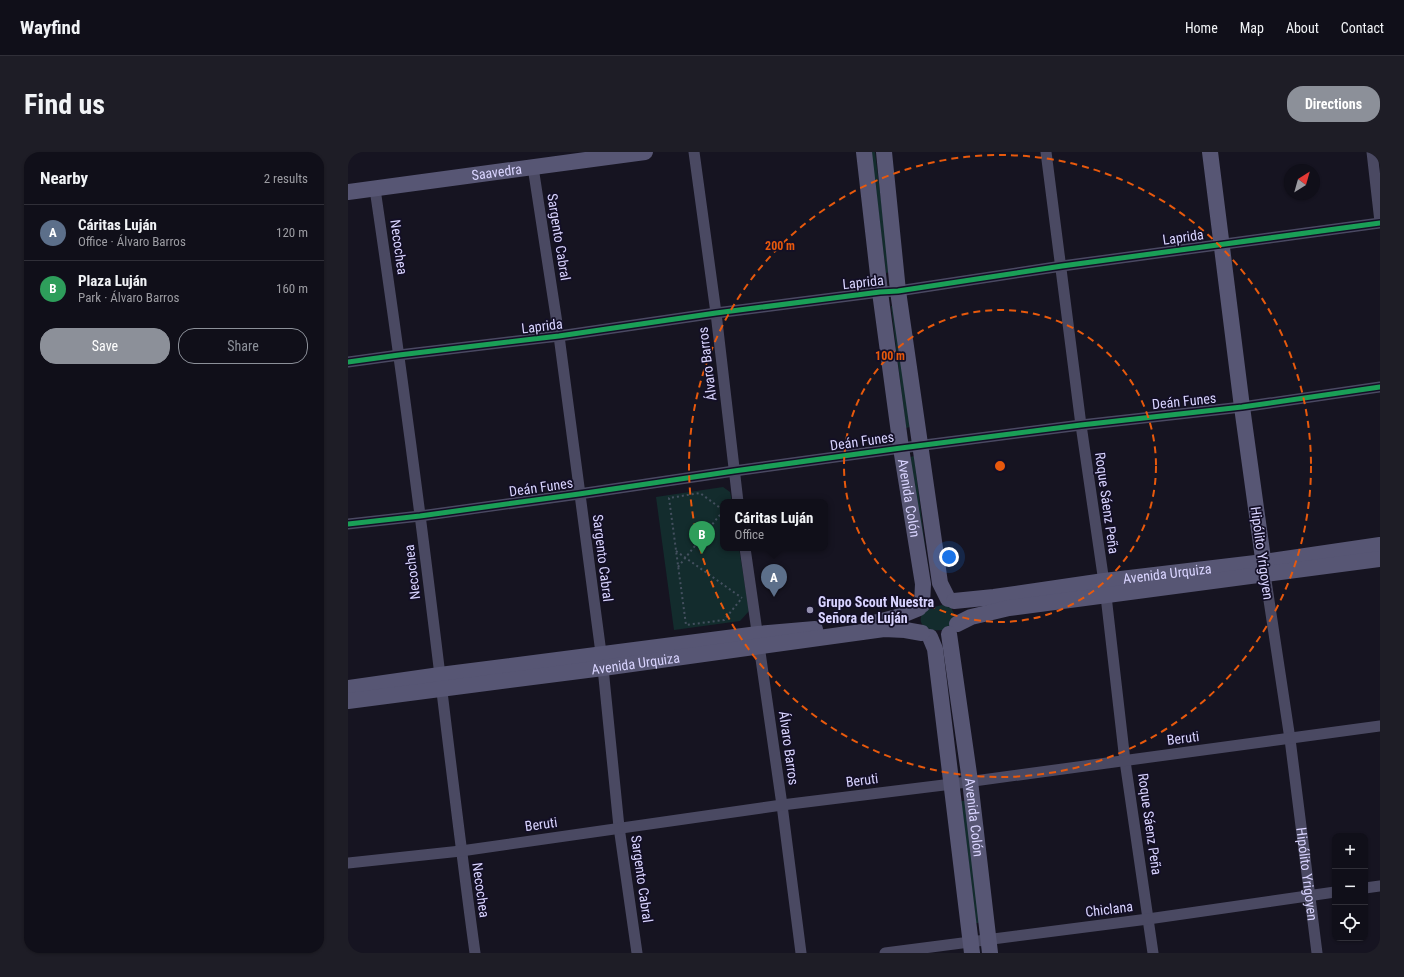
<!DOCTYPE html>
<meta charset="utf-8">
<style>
:root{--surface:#100f19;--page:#1e1d26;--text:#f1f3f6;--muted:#9c9ca2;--line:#302f38;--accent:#8c9099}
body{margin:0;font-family:"Roboto Condensed",sans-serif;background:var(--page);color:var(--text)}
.controls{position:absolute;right:12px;bottom:12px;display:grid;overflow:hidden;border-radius:8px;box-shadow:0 1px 3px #0004}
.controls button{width:36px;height:36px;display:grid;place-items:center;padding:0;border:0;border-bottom:1px solid var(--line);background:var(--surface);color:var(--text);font:20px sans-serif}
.compass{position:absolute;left:936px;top:12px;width:36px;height:36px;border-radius:50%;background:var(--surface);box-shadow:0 1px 3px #0004;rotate:37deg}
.you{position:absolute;left:601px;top:405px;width:14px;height:14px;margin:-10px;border:3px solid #fff;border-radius:50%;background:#1a73e8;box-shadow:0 0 0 6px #1a73e833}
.badge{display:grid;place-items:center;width:26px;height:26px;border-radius:50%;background:var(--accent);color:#fff;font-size:13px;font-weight:700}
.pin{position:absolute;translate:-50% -33px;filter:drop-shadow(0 1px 2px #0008)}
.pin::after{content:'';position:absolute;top:21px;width:14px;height:12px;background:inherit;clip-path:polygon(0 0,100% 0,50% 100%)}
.popup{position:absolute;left:372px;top:347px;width:108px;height:52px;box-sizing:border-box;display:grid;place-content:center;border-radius:8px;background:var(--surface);filter:drop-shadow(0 1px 3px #0005);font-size:13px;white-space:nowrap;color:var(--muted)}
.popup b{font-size:15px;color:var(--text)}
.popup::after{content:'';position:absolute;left:50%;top:100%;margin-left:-8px;border:8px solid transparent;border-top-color:var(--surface)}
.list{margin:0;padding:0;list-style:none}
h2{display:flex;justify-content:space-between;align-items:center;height:52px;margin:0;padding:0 16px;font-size:17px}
h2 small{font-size:13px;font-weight:400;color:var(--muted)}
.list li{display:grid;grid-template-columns:26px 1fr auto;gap:12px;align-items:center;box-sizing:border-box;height:56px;padding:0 16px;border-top:1px solid var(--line)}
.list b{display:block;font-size:15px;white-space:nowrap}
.list p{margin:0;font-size:13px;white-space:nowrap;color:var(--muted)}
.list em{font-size:13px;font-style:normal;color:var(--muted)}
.actions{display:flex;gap:8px;padding:12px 16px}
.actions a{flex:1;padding:9px 0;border:1px solid var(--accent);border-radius:16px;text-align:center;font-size:14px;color:var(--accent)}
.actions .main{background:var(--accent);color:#fff}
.icon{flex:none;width:22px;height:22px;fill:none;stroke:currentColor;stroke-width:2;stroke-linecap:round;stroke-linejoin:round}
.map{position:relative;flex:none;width:1032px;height:801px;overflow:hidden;border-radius:16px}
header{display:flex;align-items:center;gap:24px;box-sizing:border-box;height:56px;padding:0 20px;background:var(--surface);border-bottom:1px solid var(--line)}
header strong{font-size:19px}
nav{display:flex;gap:22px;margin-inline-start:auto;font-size:14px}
.intro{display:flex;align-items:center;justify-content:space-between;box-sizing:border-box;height:96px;padding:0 24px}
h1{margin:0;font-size:28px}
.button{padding:10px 18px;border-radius:16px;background:var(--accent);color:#fff;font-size:14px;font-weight:700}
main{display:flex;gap:24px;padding:0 24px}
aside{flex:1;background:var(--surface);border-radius:16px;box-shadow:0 1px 3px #0004}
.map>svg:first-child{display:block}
</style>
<header>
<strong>Wayfind</strong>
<nav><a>Home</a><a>Map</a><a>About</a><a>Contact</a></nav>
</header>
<div class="intro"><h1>Find us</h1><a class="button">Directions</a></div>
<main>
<aside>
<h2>Nearby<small>2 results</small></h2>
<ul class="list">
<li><span class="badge" style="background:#5c6f8a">A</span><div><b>Cáritas Luján</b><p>Office · Álvaro Barros</p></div><em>120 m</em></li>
<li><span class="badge" style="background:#2e9e5b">B</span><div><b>Plaza Luján</b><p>Park · Álvaro Barros</p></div><em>160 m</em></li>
</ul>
<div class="actions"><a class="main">Save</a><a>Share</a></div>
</aside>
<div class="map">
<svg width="1032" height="801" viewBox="0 0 1032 801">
<rect width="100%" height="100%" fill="#161421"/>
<g fill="#132c2d">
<polygon points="523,0 527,0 542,120 538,121"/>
<polygon points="543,154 547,154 562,275 558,276"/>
<polygon points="566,304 581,426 562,305"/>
<polygon points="375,335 382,340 384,350 375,350 375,396 391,396 401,459 392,469 326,478 308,345"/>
<path d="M594 453 603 456C624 487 553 484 578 457Z"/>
<polygon points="613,649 617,649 632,771 628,771"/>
</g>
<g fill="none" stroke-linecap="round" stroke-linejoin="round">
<g stroke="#44505f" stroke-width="2" stroke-dasharray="2 3" stroke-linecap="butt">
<polyline points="375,358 352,341 321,346 338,473 376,468 394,446"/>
<polyline points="328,399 394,446"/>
<polyline points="330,415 375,359"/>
</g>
<g stroke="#4a4962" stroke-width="11">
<polyline points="346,0 368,161 390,350"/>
<polyline points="698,0 733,273 758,444 777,609 805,801"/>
<polyline points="1024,0 1032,70"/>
<polyline points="185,15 211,184 255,516 271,675 289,801"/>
<path d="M27 37C43 145 58 254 72 363 91 509 107 655 127 801"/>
<polyline points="0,210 51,203 211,184 368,161 532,140 550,139 714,114 1032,71"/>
<polyline points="0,372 72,364 231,342 386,319 553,296 733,273 894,255 1032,235"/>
<polyline points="397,396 434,653 453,801"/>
<path id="s1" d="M917 422 942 587 969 801"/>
<polyline points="0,711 113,699 434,653 604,632 1032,574"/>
<polyline points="1017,736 1032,734"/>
<polyline points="537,801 800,767 987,740"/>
</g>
<g stroke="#575674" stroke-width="16">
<path id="s2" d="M516 0 532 140 553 296 575 432 574 453"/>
<polyline points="536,0 550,139 592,431 600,447"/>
<polyline points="862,0 894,255 917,421"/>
<path id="s3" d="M0 40 297 0"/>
<path id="s4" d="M606 449 646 445 756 429 916 410 1032 393"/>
<polyline points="526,471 549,465 571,456"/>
<polyline points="609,472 623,465 661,456 1032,407"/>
<path id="s5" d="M601 482 622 629 642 801"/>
<polyline points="582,485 587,497 624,801"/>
<polyline points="0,536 92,523 410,482 467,477"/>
<path id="s6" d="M0 549 255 516 536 477 557 478 574 481"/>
</g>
<g stroke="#130f26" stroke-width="8">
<g id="cycleway">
<polyline points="0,210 51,203 211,184 368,161 532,140 550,139 714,114 1032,71"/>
<polyline points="0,372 72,364 231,342 386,319 553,296 733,273 894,255 1032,235"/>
</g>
</g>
<use href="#cycleway" stroke="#1a9f57" stroke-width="5"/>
</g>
<g fill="none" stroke="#e8590c" stroke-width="2" stroke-dasharray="7 5">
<circle cx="652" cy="314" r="156"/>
<circle cx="652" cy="314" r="311"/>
</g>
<circle fill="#9591b1" stroke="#130f26" stroke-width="1.5" cx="462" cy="458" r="4"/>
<g text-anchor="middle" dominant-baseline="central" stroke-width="3.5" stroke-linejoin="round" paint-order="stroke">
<g font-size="14" fill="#d9d4ff" stroke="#130f26">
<text stroke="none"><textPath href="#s3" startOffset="150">Saavedra</textPath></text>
<text transform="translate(211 85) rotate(81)">Sargento Cabral</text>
<text transform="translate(835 85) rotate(-8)">Laprida</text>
<text transform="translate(51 95) rotate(82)">Necochea</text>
<text transform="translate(515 130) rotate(-6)">Laprida</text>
<text transform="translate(194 174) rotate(-7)">Laprida</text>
<text transform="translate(359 212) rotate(-97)">Álvaro Barros</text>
<text transform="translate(836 249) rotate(-6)">Deán Funes</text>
<text transform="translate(514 289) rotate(-8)">Deán Funes</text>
<text transform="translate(193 335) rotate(-8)">Deán Funes</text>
<text stroke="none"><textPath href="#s2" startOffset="349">Avenida Colón</textPath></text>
<text transform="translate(759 351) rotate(82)">Roque Sáenz Peña</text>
<text transform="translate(914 401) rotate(82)">Hipólito Yrigoyen</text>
<text transform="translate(255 406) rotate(83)">Sargento Cabral</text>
<text transform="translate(64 420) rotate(-97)">Necochea</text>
<text stroke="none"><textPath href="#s4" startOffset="215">Avenida Urquiza</textPath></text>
<text stroke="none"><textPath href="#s6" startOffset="290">Avenida Urquiza</textPath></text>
<text transform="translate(835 586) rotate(-7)">Beruti</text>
<text transform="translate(441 596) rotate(82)">Álvaro Barros</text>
<text transform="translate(514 628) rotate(-7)">Beruti</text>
<text stroke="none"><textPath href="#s5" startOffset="185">Avenida Colón</textPath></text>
<text transform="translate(193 672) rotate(-8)">Beruti</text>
<text transform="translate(802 672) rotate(82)">Roque Sáenz Peña</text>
<text stroke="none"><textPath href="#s1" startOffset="303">Hipólito Yrigoyen</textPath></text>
<text transform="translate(294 727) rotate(82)">Sargento Cabral</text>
<text transform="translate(133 738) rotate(82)">Necochea</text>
<text transform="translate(761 757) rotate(-7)">Chiclana</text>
</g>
<g font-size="14" font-weight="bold" fill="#d9d4ff" stroke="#130f26" text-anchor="start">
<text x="470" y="450">Grupo Scout Nuestra<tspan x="470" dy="16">Señora de Luján</tspan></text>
</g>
</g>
<circle cx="652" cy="314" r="6" fill="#e8590c" stroke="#130f26" stroke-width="2"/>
<g font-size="12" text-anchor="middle" font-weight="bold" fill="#e8590c" stroke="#130f26" stroke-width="3.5" stroke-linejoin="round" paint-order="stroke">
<text x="432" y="98">200 m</text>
<text x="542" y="208">100 m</text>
</g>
</svg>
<div class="controls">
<button>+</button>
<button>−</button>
<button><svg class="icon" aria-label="locate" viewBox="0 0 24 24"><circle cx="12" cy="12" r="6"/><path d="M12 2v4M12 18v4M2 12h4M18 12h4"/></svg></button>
</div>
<svg class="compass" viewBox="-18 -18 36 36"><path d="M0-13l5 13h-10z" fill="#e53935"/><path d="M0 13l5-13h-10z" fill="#9c9ca2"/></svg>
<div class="you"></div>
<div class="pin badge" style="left:426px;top:445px;background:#5c6f8a">A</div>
<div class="popup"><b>Cáritas Luján</b>Office</div>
<div class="pin badge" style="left:354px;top:402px;background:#2e9e5b">B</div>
</div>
</main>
